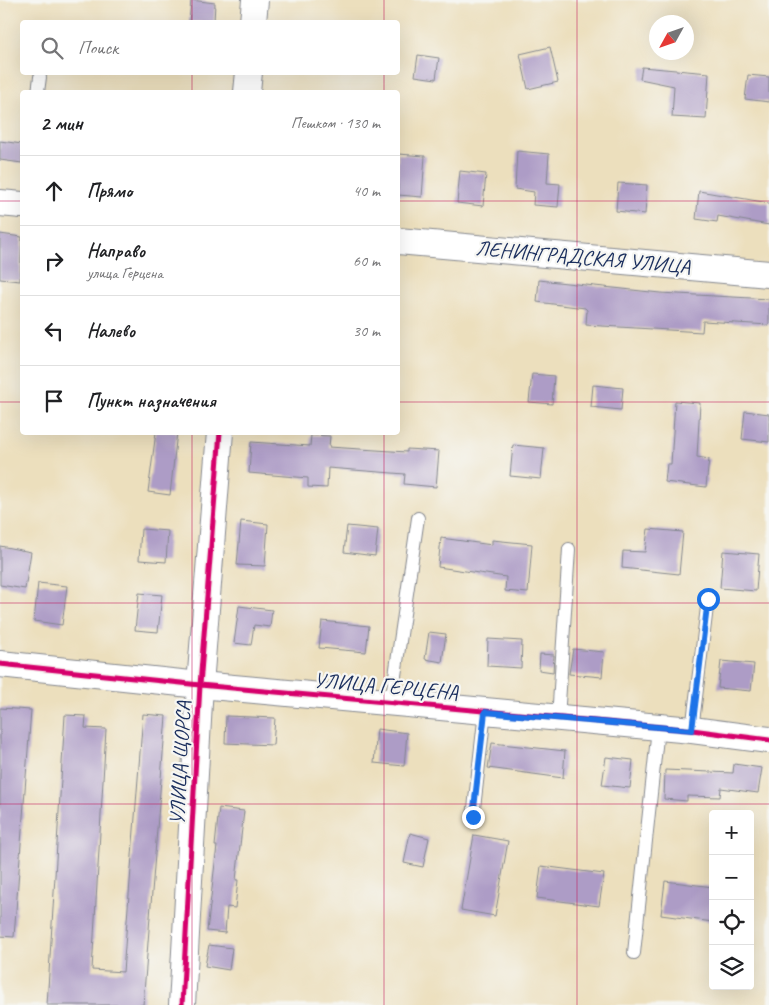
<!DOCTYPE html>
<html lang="ru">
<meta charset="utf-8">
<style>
:root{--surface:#fff;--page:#f6f6f6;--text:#202124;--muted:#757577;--line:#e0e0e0}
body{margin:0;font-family:Caveat,sans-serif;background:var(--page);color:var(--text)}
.controls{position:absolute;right:15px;bottom:15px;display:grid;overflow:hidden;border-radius:5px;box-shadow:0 5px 20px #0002}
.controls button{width:45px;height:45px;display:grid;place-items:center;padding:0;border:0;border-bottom:1px solid var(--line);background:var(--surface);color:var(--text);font:25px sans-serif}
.compass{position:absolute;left:649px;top:15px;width:45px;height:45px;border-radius:50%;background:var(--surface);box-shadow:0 5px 20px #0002;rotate:230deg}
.stop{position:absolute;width:15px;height:15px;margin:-11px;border:4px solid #1a73e8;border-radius:50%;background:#fff}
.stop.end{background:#1a73e8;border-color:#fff;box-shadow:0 1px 5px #0008}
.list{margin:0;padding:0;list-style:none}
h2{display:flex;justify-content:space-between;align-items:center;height:65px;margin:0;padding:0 20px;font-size:21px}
h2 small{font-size:16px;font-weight:400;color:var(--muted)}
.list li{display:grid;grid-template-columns:32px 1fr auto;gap:15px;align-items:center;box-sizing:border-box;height:70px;padding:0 20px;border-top:1px solid var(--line)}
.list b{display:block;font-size:19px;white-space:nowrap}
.list p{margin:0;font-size:16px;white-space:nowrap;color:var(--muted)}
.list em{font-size:16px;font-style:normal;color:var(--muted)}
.icon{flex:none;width:28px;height:28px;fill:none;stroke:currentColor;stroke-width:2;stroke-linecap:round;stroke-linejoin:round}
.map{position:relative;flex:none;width:769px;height:1005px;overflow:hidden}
.search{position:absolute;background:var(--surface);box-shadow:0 5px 20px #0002;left:20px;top:20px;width:380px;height:55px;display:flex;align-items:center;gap:12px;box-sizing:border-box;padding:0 18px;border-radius:5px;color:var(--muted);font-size:19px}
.panel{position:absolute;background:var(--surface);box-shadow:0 5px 20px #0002;left:20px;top:90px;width:380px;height:345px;border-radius:5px}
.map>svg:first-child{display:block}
</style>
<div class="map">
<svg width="769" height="1005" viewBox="0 0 769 1005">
<rect width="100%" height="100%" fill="#f6f6f2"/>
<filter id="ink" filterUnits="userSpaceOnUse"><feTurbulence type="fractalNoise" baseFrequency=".02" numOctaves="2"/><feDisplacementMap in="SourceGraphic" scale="10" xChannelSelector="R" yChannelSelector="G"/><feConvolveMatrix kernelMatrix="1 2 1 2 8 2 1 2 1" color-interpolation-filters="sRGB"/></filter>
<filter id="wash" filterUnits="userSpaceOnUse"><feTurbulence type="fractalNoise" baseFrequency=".0096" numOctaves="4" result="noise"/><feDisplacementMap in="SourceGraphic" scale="20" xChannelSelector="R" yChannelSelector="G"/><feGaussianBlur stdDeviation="1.12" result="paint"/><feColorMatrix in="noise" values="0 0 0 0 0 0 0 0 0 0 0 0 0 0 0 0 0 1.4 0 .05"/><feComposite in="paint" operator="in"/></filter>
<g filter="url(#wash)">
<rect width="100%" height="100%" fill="#ecdfbd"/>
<g id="blocks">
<g fill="#ad9cc6">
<polygon points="191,0 215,3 214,22 189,22"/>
<polygon points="550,47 558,82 528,89 520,54"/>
<polygon points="418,55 439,58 436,79 415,76"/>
<polygon points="642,67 709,73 706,119 672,117 674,86 640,79"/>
<polygon points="748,75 769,77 769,102 745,99"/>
<polygon points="0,141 22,144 22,163 0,160"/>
<polygon points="517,151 549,154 547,183 560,184 558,207 533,205 534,192 515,189"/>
<polygon points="398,154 425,156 422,197 398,195"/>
<polygon points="460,171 486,174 483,206 457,203"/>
<polygon points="618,183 647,185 645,214 616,211"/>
<polygon points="699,191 769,203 769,225 718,216 717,222 696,219"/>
<polygon points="0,234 22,237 20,281 0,279"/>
<polygon points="539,280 660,293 769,299 769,325 703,321 702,332 586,325 587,310 585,308 537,302"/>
<polygon points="532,374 554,376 552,404 529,402"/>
<polygon points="593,385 623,388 621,410 591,407"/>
<polygon points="675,401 700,403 697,457 709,459 706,487 665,482 667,464 671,464"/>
<polygon points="745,411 769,414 769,442 742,439"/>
<polygon points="156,432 177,432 170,495 148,492"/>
<polygon points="311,435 330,436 329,447 407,452 407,449 439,451 436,487 404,484 405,474 328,468 327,488 308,487 308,478 249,473 251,442 310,446"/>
<polygon points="513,445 544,448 541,479 510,476"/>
<polygon points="241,521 268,524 265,566 237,565"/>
<polygon points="347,526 378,529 375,556 344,552"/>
<polygon points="141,529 168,531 166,562 139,560"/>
<polygon points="648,529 683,532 679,574 622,568 623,551 645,552"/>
<polygon points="441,538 492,545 492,540 532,544 528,593 505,591 506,577 438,567"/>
<polygon points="0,546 31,552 25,589 0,585"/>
<polygon points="723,551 759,554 756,591 720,588"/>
<polygon points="38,583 67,586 62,625 34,621"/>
<polygon points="139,593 162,595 158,632 135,630"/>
<polygon points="239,606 272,610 270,627 254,625 251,645 234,643"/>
<polygon points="322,621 369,626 366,652 319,648"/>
<polygon points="429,632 446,634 442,662 425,659"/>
<polygon points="488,639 522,641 521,668 487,666"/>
<polygon points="573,649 604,652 602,677 569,674"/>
<polygon points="540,654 554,655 553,672 539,670"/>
<polygon points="721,661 754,664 751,691 718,688"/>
<polygon points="0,708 31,710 14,937 0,936"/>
<polygon points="143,714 166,716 143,1005 47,1005 65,715 86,716 85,728 106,729 92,970 123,972"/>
<polygon points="226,716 275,718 273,745 225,743"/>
<polygon points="377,729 407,733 404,766 374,763"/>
<polygon points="492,743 565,751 563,778 488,768"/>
<polygon points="606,757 633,760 630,788 602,785"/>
<polygon points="734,764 762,768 758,793 721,788 720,797 687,796 687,801 664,799 665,770 733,773"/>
<polygon points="219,808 244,811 236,880 238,880 235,908 227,907 225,933 207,931 217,846 215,846"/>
<polygon points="410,833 429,838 423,867 404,863"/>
<polygon points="474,835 508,841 495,916 461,910"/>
<polygon points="541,866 604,874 599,906 537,898"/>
<polygon points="665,881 713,887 713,922 661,915"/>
<polygon points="209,945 232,948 229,970 205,966"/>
</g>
</g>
</g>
<g filter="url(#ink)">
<use href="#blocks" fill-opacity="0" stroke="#84878e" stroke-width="1"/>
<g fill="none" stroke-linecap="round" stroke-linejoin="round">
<g stroke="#84878e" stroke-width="14">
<g id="lane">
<polyline points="38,92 40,77"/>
<polyline points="391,703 418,518"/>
<polyline points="558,719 569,549"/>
<polyline points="692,730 708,599"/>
<polyline points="473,817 485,712"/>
<polyline points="634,953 658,728"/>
</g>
</g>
<g stroke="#84878e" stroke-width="28">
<g id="street">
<polyline points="253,22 255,0"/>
<polyline points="247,92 249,72"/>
<polyline points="0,203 22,205"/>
<polyline points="398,241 769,274"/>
<polyline points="0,664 200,685 692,730 769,740"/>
<polyline points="182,1005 200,685 220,432"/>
</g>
</g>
<use href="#lane" stroke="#fff" stroke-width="12"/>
<use href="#street" stroke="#fff" stroke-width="26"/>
<g stroke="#f6f6f2" stroke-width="8">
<g id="cycleway">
<polyline points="0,664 200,685 692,730 769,740"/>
<polyline points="182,1005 200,685 220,432"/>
</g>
</g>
<use href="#cycleway" stroke="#d6006c" stroke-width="5"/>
</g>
</g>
<g fill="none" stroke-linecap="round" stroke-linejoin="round" filter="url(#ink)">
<polyline stroke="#1a73e8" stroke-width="6" points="473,817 485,712 692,730 708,599"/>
</g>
<path fill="none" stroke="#c2185b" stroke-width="1" stroke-opacity="0.55" d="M192 0V22M384 0V22M577 0V1005M192 72V92M384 72V92M0 201H22M398 201H769M0 402H22M398 402H769M192 432V1005M384 432V1005M0 603H769M0 804H769"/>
<g text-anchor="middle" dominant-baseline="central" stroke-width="4.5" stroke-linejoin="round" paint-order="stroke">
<g font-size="21" fill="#1b2f5e" stroke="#f6f6f2">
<text transform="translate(583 257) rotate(5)">ЛЕНИНГРАДСКАЯ УЛИЦА</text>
<text transform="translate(386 686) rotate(5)">УЛИЦА ГЕРЦЕНА</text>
<text transform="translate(180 763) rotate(-87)">УЛИЦА ЩОРСА</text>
</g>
</g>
</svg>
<div class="controls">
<button>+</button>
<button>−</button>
<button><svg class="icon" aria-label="locate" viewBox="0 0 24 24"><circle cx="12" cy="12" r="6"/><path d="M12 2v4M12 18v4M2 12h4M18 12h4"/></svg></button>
<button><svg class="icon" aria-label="layers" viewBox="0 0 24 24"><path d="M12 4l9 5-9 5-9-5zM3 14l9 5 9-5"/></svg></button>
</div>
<svg class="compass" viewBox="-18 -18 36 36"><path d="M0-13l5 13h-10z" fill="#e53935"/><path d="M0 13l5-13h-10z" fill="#757577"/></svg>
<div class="stop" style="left:708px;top:599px"></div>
<div class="stop end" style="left:473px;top:817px"></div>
<div class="search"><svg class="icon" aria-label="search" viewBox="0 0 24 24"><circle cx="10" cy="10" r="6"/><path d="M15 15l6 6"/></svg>Поиск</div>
<section class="panel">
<h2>2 мин<small>Пешком · 130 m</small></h2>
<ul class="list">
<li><svg class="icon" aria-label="ahead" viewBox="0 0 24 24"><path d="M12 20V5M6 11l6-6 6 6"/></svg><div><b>Прямо</b></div><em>40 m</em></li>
<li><svg class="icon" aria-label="right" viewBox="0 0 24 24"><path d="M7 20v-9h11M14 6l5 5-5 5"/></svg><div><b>Направо</b><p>улица Герцена</p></div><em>60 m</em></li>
<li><svg class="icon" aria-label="left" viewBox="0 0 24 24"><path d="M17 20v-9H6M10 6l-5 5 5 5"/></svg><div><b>Налево</b></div><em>30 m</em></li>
<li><svg class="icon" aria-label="arrive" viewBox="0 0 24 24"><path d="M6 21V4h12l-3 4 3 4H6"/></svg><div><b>Пункт назначения</b></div></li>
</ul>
</section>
</div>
